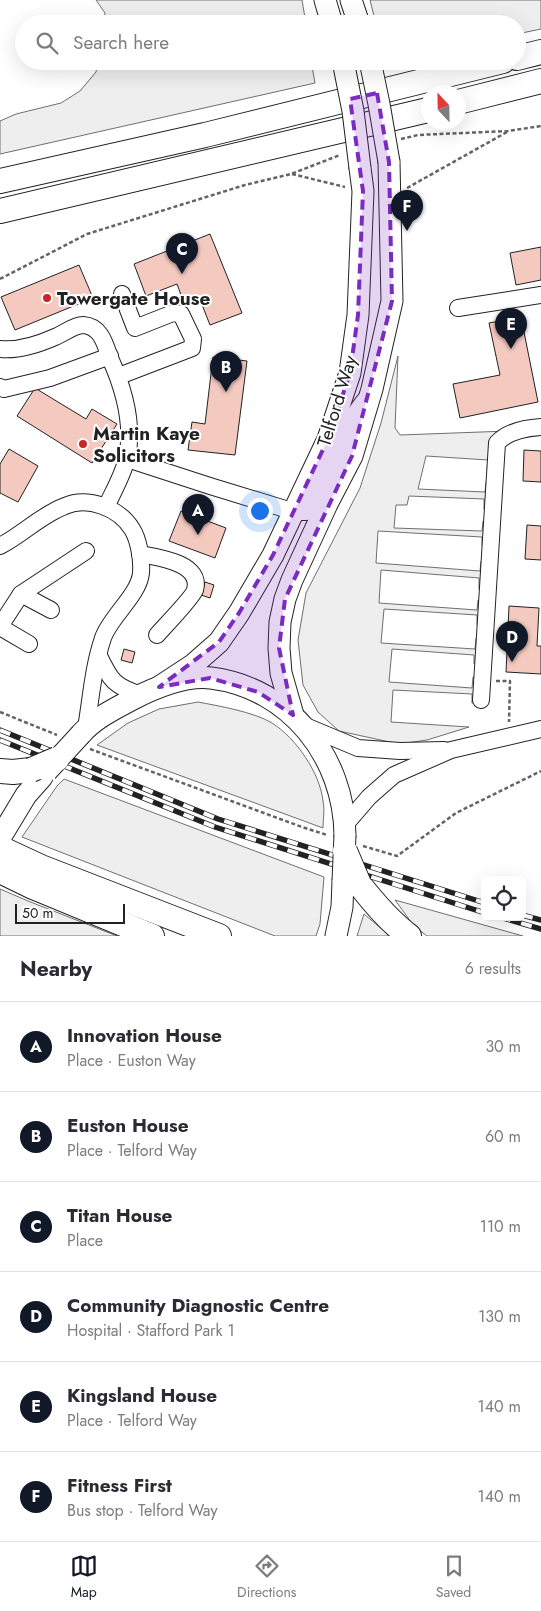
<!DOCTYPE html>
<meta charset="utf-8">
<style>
:root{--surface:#fff;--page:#f2f2f3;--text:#2b2b33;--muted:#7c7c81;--line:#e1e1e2;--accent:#111827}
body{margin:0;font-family:Jost,sans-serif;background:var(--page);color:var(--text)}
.controls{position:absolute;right:15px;bottom:15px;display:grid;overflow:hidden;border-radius:8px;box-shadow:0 5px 20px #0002}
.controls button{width:45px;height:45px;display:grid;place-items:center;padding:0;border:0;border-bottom:1px solid var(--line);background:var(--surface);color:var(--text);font:25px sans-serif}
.compass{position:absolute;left:421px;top:85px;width:45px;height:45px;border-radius:50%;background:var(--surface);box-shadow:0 5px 20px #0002;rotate:338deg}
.scale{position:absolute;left:15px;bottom:12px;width:110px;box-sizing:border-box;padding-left:5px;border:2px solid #222;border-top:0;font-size:14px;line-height:18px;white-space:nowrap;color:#222;-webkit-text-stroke:4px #fff;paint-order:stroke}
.you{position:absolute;left:259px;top:510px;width:18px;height:18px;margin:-12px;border:4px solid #fff;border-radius:50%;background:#1a73e8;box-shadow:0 0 0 8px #1a73e833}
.badge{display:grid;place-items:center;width:32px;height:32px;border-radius:50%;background:var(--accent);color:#fff;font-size:16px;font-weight:700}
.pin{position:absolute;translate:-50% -41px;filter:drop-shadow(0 1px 2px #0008)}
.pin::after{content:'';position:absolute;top:26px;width:18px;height:15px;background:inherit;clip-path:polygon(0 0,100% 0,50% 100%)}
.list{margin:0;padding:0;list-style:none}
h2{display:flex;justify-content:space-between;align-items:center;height:65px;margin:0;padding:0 20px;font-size:21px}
h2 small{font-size:16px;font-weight:400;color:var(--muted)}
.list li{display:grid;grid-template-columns:32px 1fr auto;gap:15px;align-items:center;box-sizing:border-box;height:90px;padding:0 20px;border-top:1px solid var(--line)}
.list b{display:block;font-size:19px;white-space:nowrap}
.list p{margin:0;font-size:16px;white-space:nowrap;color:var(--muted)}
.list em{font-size:16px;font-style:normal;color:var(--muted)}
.icon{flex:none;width:28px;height:28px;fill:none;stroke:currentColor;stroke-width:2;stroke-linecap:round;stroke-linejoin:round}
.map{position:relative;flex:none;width:541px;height:936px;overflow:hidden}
.search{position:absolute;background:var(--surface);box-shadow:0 5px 20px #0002;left:15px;right:15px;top:15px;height:55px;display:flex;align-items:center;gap:12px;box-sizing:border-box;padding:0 18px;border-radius:28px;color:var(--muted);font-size:19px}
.sheet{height:605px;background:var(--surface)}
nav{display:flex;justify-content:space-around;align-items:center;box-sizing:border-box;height:70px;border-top:1px solid var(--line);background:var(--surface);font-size:14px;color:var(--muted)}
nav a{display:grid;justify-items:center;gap:2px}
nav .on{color:var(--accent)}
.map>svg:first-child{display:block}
</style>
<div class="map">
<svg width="541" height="936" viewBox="0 0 541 936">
<rect width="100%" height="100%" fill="#fff"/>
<g fill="#eee" stroke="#6f6f6f">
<polygon points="96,0 302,0 306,24 103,24 105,13"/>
<polygon points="370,0 541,0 541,29 517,34 517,24 376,24"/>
<polygon points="98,61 311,61 315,83 0,154 0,121 16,114 61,103 80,91 96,72"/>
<polygon points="398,356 395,428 400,435 508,431 491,469 487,470 488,460 426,456 418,489 485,492 486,482 490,482 489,509 484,509 484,499 409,496 407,505 396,505 394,528 482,531 483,521 488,522 486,546 482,546 482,537 378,531 376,563 480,571 481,561 485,561 484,588 479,589 479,578 381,570 379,603 477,610 478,600 483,601 481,624 477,625 477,615 384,609 381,643 475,649 476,638 480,639 479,663 474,664 474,655 392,649 389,682 472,688 473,677 478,677 476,703 472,703 472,694 393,690 391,722 469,727 427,740 399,744 339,731 318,712 303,685 298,640 306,593 360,488 381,423"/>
<path d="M198 702C219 706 254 712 272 723 296 738 320 773 323 801 325 810 323 820 323 828L97 745 128 723 159 709Z"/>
<polygon points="64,779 324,877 320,924 316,936 275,936 22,837 57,786"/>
<polygon points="0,889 28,901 117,936 0,936"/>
<polygon points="395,900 523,936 427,936 414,926"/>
<polygon points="364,914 390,936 357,936"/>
</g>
<g fill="#f3c9c0" stroke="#222">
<polygon points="210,234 242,313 210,325 199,297 184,303 177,284 146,296 134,264"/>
<polygon points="541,247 541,280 516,285 510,253"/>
<polygon points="79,265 93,298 15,330 1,297"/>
<polygon points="521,317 538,402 460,418 453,384 500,375 489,323"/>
<polygon points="213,357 247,361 235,455 188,450 192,422 205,424"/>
<polygon points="35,388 86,419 92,409 117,424 92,463 17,416"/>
<polygon points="9,449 38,466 18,502 0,493 0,464"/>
<polygon points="524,450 541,451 541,482 523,481"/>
<polygon points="181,511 226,528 215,558 169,541"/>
<polygon points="527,525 541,526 541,560 525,559"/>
<polygon points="205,582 214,585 210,598 201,595"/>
<polygon points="509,606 539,608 537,646 541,646 541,674 506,672"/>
<polygon points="124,649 135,652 132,663 121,660"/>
</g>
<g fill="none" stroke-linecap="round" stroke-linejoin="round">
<g stroke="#222" stroke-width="18">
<g id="minor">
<polyline points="458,308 541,295"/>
<path d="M0 349C19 351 37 345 55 337 63 334 74 325 83 325 101 326 105 344 110 358 124 389 134 424 127 458 123 475 113 492 106 507"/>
<polyline points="119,376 192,348 193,339 181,314 173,313 135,328 122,294"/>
<polyline points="0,387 4,389 50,378 110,356"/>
<polyline points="127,459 210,486 295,512 306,512 351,419 364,401"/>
<path d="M0 546C23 534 41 515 65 506 88 496 119 508 132 529 139 540 142 560 141 573 139 595 110 617 103 638 93 667 91 699 86 728"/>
<path d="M140 554C157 557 203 563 195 590 193 597 164 627 157 635"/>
<polyline points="21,594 51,610"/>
<polyline points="0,623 4,620 21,594 86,551"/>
<polyline points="0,627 29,644"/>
<path d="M99 656C111 681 114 686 141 695"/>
<path d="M481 700 497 443C508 431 525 428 541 427"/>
<polyline points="303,725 358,748 400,751 444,750"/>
<polyline points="345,825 369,797 394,775 451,750 541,729"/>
</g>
</g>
<g stroke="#222" stroke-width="23">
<g id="major">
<polyline points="325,0 332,24"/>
<polyline points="351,0 359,24"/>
<polyline points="159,687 194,664 219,642 239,613 273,555 328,439 350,373 358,315 363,191 360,168"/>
<polyline points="293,715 281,673 279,648 280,622 285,599 292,580 327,504 352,456 372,389 392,301 389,162"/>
<path d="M81 734C94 719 114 709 131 700 154 688 185 675 211 678 290 688 344 757 345 835"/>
<polyline points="0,838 26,795 42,777"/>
<polyline points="336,936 342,907 343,881"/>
</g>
</g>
<g stroke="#222" stroke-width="26">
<g id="highway">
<polyline points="517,58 541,52"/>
<polyline points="458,102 541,81"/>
<polyline points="0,181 205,135 503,61"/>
<polyline points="0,211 428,110"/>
<polyline points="0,771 13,772 31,770"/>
<polyline points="0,848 41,867 219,936"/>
<polyline points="0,871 33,887 152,936"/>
<path d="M359 884C374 903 389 921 409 936"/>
</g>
</g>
<g stroke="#646464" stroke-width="2.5" stroke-dasharray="4 2.5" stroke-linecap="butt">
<polyline points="401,139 418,135 508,131 541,126"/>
<polyline points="292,174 345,187"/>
<polyline points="407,188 507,132"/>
<polyline points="0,279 87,234 245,185 291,174 340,155"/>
<polyline points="496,681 510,681 509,722"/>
<polyline points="0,712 57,735"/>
<polyline points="90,749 302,827 327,835"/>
<polyline points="363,846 397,856 456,813 541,771"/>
</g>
<use href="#minor" stroke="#fff" stroke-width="16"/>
<use href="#major" stroke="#fff" stroke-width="21"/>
<use href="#highway" stroke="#fff" stroke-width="24"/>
<g stroke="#222" stroke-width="5.5">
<g id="rail">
<polyline points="0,730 218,819 485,903"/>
<polyline points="0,740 215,827 485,913"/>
<polyline points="522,915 541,920"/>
<polyline points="500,917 541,929"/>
</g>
</g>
<use href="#rail" stroke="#fff" stroke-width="4" stroke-dasharray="11" stroke-linecap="butt"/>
<g stroke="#222" stroke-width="23" stroke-linecap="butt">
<g id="major-bridge">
<polyline points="343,61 353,111 360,168"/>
<polyline points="370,61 379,104 389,162"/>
<polyline points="47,771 81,734"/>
<polyline points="343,881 345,835"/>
</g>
</g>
<g stroke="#222" stroke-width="26" stroke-linecap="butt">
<g id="highway-bridge">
<polyline points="31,770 57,759"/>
<polyline points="345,851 359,884"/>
</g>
</g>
<use href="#major-bridge" stroke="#fff" stroke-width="21"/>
<use href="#highway-bridge" stroke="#fff" stroke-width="24"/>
</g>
<path fill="#7b2cbf" fill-opacity="0.2" stroke="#7b2cbf" stroke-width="4" stroke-dasharray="10 6" stroke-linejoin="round" d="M377 93 389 162 392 301 352 456 285 599 279 648 293 715 258 692 210 678 159 687 219 642 239 613 273 555 328 439 350 373 358 315 363 191 350 99Z"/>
<g fill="#c62828" stroke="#fff" stroke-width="2">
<circle cx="47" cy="298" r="5"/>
<circle cx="83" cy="444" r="5"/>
</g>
<g text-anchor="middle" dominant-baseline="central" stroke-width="4" stroke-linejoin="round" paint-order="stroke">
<g font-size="19" font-weight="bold" fill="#222" stroke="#fff" text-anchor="start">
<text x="57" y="298">Towergate House</text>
<text x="93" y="433">Martin Kaye<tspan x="93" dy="22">Solicitors</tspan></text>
</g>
<g font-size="19" fill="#222" stroke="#fff">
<text transform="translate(337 401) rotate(-73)">Telford Way</text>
</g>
</g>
</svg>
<div class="controls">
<button><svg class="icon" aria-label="locate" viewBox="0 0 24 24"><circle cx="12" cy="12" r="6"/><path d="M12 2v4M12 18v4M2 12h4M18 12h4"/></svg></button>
</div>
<svg class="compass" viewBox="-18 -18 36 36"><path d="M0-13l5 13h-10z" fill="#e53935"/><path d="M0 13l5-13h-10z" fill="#7c7c81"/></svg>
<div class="scale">50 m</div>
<div class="you"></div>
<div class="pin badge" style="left:198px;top:535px">A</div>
<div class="pin badge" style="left:226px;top:392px">B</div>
<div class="pin badge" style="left:182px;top:274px">C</div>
<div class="pin badge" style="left:512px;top:662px">D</div>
<div class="pin badge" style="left:511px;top:349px">E</div>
<div class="pin badge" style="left:407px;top:231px">F</div>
<div class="search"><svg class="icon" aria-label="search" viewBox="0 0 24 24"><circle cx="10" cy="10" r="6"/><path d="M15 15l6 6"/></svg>Search here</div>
</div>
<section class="sheet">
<h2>Nearby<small>6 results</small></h2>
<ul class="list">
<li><span class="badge">A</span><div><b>Innovation House</b><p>Place · Euston Way</p></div><em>30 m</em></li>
<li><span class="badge">B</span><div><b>Euston House</b><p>Place · Telford Way</p></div><em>60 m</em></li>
<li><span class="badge">C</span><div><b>Titan House</b><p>Place</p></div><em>110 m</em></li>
<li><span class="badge">D</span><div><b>Community Diagnostic Centre</b><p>Hospital · Stafford Park 1</p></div><em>130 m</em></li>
<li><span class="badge">E</span><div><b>Kingsland House</b><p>Place · Telford Way</p></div><em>140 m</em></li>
<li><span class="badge">F</span><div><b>Fitness First</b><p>Bus stop · Telford Way</p></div><em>140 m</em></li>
</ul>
</section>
<nav>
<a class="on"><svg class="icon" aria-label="map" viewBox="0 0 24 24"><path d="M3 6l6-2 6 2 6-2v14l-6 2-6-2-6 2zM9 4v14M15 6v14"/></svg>Map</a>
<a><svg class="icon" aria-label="directions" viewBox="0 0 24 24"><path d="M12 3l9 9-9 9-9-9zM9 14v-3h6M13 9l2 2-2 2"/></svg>Directions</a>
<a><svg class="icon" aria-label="saved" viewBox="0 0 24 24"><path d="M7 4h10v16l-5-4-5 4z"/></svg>Saved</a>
</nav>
